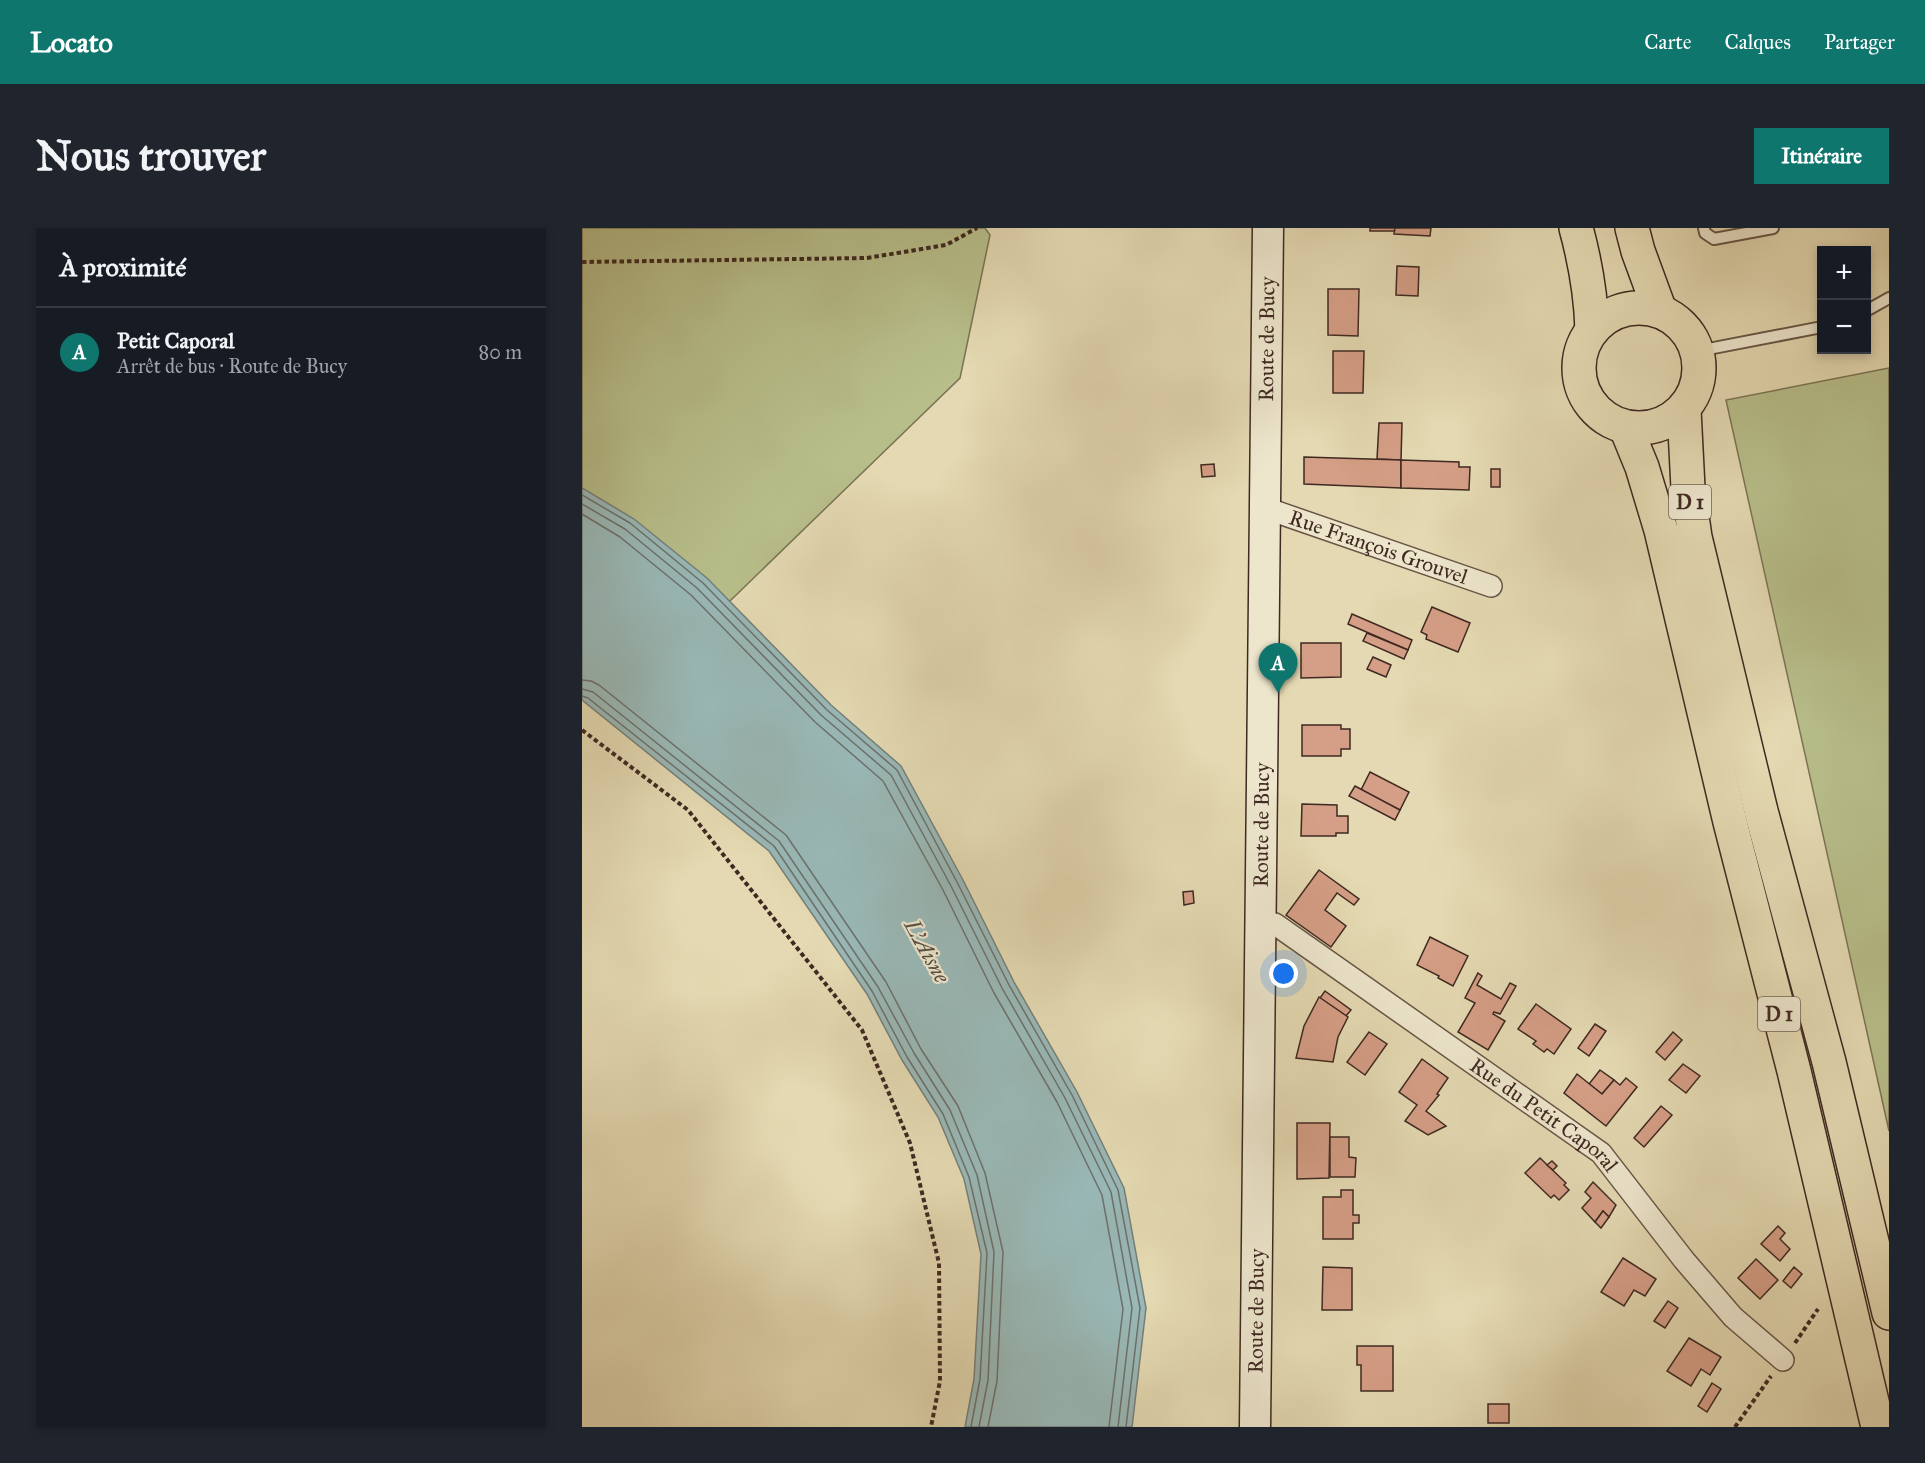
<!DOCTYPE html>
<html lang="fr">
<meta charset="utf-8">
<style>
:root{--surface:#171b24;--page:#20242c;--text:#f1f3f6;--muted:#9ea1a6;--line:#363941;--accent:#0f766e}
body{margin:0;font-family:"IM FELL Great Primer",serif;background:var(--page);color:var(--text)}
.controls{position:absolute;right:18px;top:18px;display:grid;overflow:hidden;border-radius:0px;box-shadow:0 3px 9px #0003}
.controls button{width:54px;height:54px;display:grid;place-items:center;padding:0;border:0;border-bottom:2px solid var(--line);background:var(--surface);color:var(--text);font:30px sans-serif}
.you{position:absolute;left:702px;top:746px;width:21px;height:21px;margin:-15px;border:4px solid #fff;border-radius:50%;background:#1a73e8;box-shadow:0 0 0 9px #1a73e833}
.badge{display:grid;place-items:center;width:39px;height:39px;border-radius:50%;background:var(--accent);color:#fff;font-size:20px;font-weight:700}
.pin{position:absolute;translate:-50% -50px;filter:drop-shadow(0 2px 3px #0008)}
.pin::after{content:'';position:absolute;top:32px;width:21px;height:18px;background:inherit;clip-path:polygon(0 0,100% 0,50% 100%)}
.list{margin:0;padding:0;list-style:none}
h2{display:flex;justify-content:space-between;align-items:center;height:78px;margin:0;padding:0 24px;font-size:26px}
h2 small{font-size:20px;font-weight:400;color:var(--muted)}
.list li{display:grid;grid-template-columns:39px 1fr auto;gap:18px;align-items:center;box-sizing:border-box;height:90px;padding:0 24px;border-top:2px solid var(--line)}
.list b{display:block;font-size:22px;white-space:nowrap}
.list p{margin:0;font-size:20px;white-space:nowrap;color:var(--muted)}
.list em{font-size:20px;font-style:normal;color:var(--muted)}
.map{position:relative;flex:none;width:1307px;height:1199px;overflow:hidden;border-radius:0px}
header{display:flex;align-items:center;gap:36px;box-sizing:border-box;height:84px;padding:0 30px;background:var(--accent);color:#fff}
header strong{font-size:28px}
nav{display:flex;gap:33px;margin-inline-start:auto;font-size:21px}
.intro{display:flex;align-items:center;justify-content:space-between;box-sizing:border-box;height:144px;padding:0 36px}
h1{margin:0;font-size:42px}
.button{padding:15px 27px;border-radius:0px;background:var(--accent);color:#fff;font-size:21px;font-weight:700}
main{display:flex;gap:36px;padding:0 36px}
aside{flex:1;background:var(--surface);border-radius:0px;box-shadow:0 3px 9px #0003}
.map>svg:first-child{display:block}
</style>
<header>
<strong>Locato</strong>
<nav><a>Carte</a><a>Calques</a><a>Partager</a></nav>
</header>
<div class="intro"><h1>Nous trouver</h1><a class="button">Itinéraire</a></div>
<main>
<aside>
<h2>À proximité<small></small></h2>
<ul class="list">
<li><span class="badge">A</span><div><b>Petit Caporal</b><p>Arrêt de bus · Route de Bucy</p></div><em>80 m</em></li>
</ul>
</aside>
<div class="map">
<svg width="1307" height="1199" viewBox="0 0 1307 1199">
<rect width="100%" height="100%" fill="#e4d9b2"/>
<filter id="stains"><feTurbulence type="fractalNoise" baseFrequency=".00333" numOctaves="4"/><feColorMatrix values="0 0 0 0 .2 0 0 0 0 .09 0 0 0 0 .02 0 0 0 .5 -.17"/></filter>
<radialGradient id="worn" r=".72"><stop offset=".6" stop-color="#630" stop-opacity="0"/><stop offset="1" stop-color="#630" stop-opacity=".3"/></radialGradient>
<g fill="#b7be8a" stroke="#7b7456" stroke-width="1.5">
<polygon points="0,0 403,0 408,7 378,150 120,400 0,328"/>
<polygon points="1307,140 1307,903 1144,172"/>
</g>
<polygon fill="#99b8b6" stroke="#757f7a" stroke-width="1.5" points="0,260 52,291 125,350 249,477 319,538 381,652 432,754 495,864 542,960 564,1080 550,1199 383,1199 392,1151 399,1026 382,951 356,889 320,832 285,766 187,623 0,472"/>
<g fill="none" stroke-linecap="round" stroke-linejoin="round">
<g stroke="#6c706c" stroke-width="1.5">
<polyline points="0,267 48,295 121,355 245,482 315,542 375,654 427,757 490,867 536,962 558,1080 544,1199"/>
<polyline points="0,276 43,301 115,360 239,487 309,547 369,658 420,760 483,870 529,964 550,1080 536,1199"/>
<polyline points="0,286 38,309 109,367 233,494 301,553 361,662 412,765 475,874 520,967 541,1081 527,1199"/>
<polyline points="0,452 9,453 17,457 204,607 304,754 339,821 376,878 403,945 421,1024 415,1153 406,1199"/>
<polyline points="0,461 11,464 197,613 296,759 332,825 368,882 395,947 412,1024 406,1152 397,1199"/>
<polyline points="0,468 6,470 192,618 290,763 325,829 361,886 387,949 405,1025 398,1151 389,1199"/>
</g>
</g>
<g fill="#d59e86" stroke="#3f2921" stroke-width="1.5">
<rect x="788" y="0" width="25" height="3"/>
<polygon points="813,0 849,0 848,8 812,6"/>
<polygon points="815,38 837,39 836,68 814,67"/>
<polygon points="746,61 777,61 776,108 746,107"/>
<polygon points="751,123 782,123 781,165 751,165"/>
<polygon points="797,195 820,195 819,232 795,231"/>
<polygon points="722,229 819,232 819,260 722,256"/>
<polygon points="819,232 877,234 877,239 888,239 887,262 819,260"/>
<polygon points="632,236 633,248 620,249 619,237"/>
<rect x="909" y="241" width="9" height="18"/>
<polygon points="850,379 888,395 876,424 844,411 845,407 839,404"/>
<polygon points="770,386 830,412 826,422 766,396"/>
<polygon points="785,405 826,422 822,431 781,413"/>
<polygon points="719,415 759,415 759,449 719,450"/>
<polygon points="791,429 809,437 804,449 785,441"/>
<polygon points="720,497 759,497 759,501 768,501 768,521 759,521 759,528 720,528"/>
<polygon points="788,544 827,564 818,582 779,562"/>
<polygon points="773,558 818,582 813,592 767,568"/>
<polygon points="720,576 755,577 755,588 766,588 766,605 754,605 754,608 719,608"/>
<polygon points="737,642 777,671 772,677 755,665 743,682 764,698 749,719 704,687"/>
<polygon points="611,663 612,675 602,677 601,664"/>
<polygon points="848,709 886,728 871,758 856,750 857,748 835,737"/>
<polygon points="896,745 900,748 895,757 919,771 928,755 934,758 918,786 912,784 911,786 923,793 906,822 876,804 893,775 883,770"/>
<polygon points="743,763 769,782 764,788 738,770"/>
<polygon points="737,769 766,789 756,809 751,834 714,830 722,798"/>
<polygon points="954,776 989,801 972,826 965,821 962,824 951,816 954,813 936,801"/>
<polygon points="1013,796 1024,803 1007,828 996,820"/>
<polygon points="787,804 805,816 783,847 765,834"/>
<polygon points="1091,804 1100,812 1083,832 1074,824"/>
<polygon points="840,831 866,850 855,866 857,867 844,883 864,898 846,907 823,893 835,877 817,864"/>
<polygon points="1101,836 1118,848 1104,865 1087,852"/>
<polygon points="1018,842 1032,852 1020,866 1007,856"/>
<polygon points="995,846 1020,866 1032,852 1038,857 1044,850 1055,859 1024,898 982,865"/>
<polygon points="1079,878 1090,887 1062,919 1052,910"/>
<polygon points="715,895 748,895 747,950 715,951"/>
<polygon points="748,909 767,909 767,929 774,930 773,949 748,949"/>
<polygon points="958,930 984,955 982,957 987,962 977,972 972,967 969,970 943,945"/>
<polygon points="970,933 975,938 971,942 965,937"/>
<polygon points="1011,954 1034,977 1027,989 1021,983 1013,994 1000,980 1009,970 1003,964"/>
<polygon points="759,962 771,962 771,987 777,987 777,995 771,995 771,1011 741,1011 741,969 759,969"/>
<polygon points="1021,983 1027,989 1019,1000 1013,994"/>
<polygon points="1196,998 1203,1005 1198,1011 1208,1021 1198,1033 1179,1016"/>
<polygon points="1041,1030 1074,1051 1063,1068 1052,1062 1042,1078 1019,1064"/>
<polygon points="1174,1031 1196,1052 1178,1071 1156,1050"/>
<polygon points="741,1039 770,1040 770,1082 740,1082"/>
<polygon points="1212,1039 1220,1046 1209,1060 1201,1053"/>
<polygon points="1086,1073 1096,1080 1083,1100 1072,1093"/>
<polygon points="1107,1110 1139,1129 1128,1147 1119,1141 1109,1158 1085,1143"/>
<polygon points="775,1118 811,1118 811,1163 779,1163 779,1137 775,1137"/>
<polygon points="1130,1155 1139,1161 1125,1184 1116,1178"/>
<rect x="906" y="1176" width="21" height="19"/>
</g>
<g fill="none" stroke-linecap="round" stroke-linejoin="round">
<g stroke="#685545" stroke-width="14">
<g id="service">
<polyline points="1122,0 1123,5 1132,11 1191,0"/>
<polyline points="1284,83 1307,70"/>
<polyline points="1116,123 1240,99"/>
</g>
</g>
<g stroke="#685545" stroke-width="24">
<g id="minor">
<path id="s1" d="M683 280 909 358"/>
<path id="s2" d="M679 696H693L1019 925 1102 1032 1151 1089 1201 1132"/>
</g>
</g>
<g stroke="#3f2921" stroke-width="33">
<g id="secondary">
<path id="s3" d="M673 1199 686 0"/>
</g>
</g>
<g stroke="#3f2921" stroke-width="36">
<g id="primary">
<path d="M994 0C1003 33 1009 68 1010 102"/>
<polyline points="1050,0 1056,23 1078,83"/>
<circle cx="1057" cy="140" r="60"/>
<polyline points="1102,182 1106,260 1113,309 1179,583 1247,834 1307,1085"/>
<polyline points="1044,200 1060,239 1079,302 1148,594 1212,843 1296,1199"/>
</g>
</g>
<g stroke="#3f2921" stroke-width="4" stroke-dasharray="4.5 3" stroke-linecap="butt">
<polyline points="0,34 285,30 364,17 395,0"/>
<polyline points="0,502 106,582 280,802 328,915 357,1035 358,1153 349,1199"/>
<polyline points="1213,1115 1236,1081"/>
<polyline points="1153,1199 1189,1148"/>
</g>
<use href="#service" stroke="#ede6cd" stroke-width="10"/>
<use href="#minor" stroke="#ede6cd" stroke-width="21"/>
<use href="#secondary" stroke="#ede6cd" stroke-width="30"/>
<use href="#primary" stroke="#e4d9b2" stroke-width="33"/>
</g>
<g text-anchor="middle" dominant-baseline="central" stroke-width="4.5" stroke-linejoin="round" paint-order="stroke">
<g fill="#ede6cd" stroke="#736255" stroke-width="1.5">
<rect x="1087" y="257" width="42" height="34" rx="4.5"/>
<rect x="1176" y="769" width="42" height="34" rx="4.5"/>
</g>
<g font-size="20" font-weight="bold" fill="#3f2921">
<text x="1108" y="274">D 1</text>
<text x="1197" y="786">D 1</text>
</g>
<g font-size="21" fill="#3f2921" stroke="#ede6cd">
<text stroke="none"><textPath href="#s3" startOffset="1088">Route de Bucy</textPath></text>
<text stroke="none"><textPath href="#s1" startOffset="120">Rue François Grouvel</textPath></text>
<text stroke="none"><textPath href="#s3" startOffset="602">Route de Bucy</textPath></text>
<text stroke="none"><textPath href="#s2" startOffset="344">Rue du Petit Caporal</textPath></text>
<text stroke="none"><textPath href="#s3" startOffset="116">Route de Bucy</textPath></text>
</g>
<g font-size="22" font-style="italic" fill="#564d46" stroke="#ede6cd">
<text transform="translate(345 723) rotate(61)">L'Aisne</text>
</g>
</g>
<rect width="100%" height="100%" filter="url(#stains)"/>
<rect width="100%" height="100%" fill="url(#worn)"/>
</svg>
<div class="controls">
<button>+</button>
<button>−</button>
</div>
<div class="you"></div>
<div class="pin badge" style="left:696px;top:465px">A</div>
</div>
</main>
